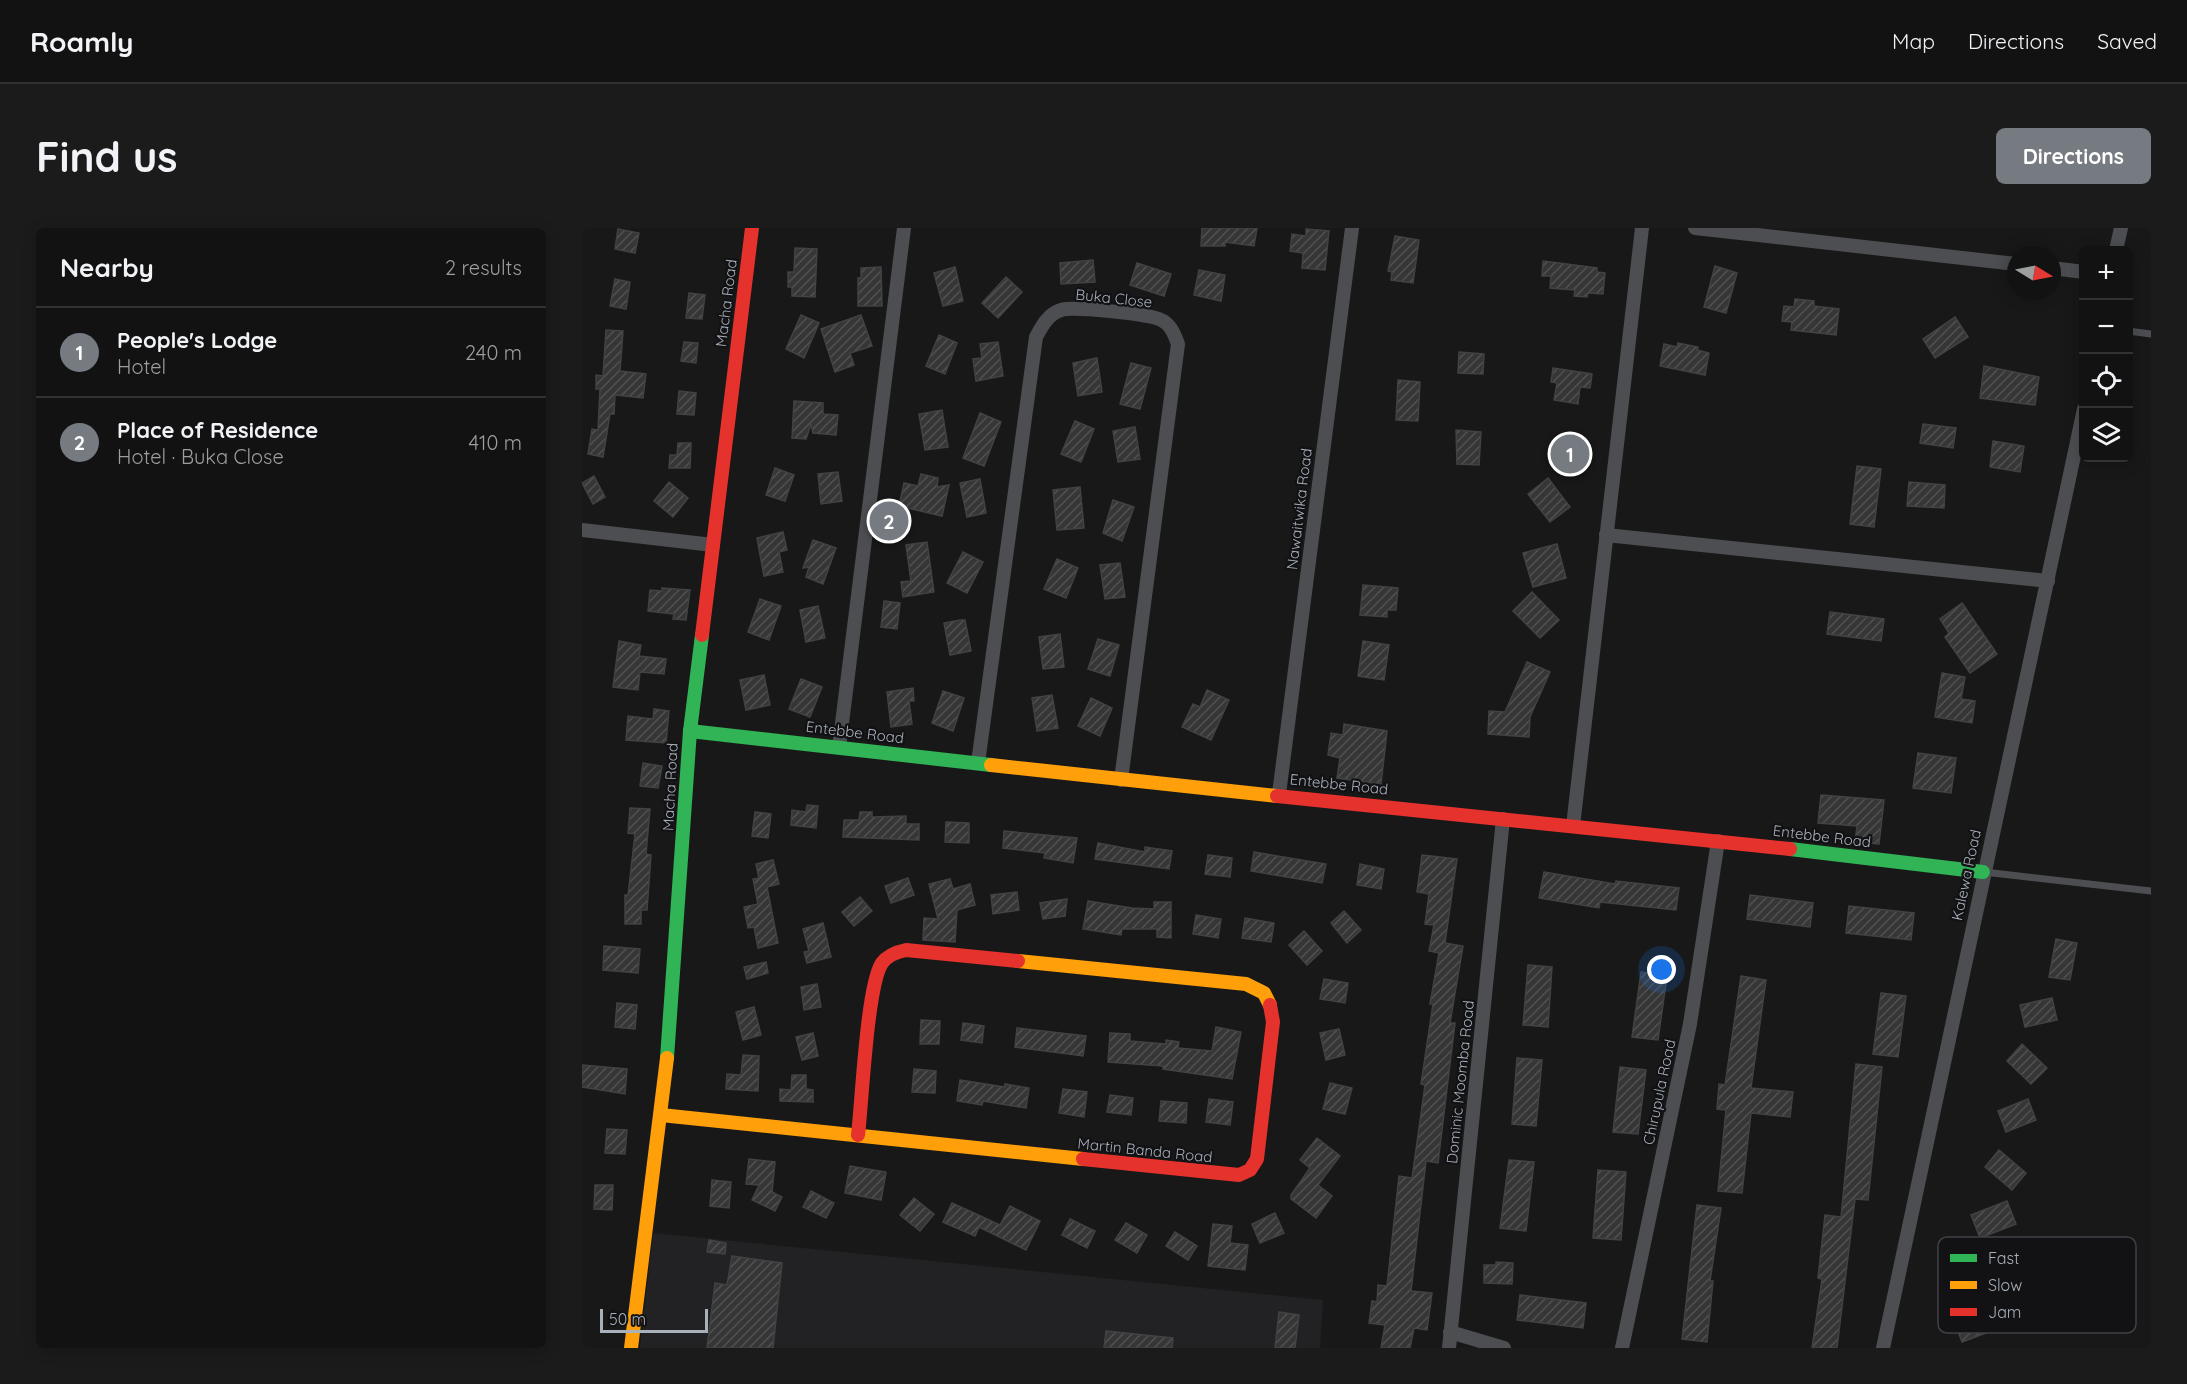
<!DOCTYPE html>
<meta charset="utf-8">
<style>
:root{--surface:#121212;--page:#1b1b1b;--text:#f1f3f6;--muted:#9c9e9f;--line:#313232;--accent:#767b81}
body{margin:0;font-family:Quicksand,sans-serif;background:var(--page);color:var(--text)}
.controls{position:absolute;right:18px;top:18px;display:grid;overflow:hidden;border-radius:9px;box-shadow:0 3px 15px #0003}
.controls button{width:54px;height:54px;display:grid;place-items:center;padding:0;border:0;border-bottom:2px solid var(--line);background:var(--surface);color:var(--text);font:30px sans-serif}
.compass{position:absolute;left:1425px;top:18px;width:54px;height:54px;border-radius:50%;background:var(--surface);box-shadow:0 3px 15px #0003;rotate:100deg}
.scale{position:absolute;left:18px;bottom:15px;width:108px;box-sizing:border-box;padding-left:6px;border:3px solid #a8b0ba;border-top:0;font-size:16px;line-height:21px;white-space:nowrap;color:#a8b0ba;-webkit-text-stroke:4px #121214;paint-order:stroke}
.you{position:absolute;left:1080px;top:742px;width:21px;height:21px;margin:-15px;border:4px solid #fff;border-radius:50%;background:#1a73e8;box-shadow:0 0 0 9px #1a73e833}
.badge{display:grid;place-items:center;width:39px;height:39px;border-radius:50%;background:var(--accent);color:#fff;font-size:20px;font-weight:700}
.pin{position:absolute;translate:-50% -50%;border:3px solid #fff;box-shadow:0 2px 6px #0006}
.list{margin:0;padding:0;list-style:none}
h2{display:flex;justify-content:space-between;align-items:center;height:78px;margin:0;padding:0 24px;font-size:26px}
h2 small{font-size:20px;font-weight:400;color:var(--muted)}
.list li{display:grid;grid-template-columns:39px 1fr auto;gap:18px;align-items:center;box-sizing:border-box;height:90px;padding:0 24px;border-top:2px solid var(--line)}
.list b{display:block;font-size:22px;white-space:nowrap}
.list p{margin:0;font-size:20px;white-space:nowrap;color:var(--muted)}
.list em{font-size:20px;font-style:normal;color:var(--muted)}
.icon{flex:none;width:33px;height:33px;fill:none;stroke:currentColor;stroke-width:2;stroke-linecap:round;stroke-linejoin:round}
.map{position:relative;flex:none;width:1569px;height:1120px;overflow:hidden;border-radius:9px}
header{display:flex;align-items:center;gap:36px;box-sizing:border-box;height:84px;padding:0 30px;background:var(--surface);border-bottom:2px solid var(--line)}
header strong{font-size:28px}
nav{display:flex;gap:33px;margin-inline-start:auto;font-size:21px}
.intro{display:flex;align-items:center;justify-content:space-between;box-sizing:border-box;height:144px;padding:0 36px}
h1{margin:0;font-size:42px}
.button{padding:15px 27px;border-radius:9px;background:var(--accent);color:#fff;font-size:21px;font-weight:700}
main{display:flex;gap:36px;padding:0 36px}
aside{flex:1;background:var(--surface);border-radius:9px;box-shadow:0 3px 15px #0003}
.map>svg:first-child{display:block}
</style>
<header>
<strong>Roamly</strong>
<nav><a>Map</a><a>Directions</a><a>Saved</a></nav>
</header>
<div class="intro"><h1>Find us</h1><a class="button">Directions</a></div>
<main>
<aside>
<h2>Nearby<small>2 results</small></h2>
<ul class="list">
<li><span class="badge">1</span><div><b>People's Lodge</b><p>Hotel</p></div><em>240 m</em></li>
<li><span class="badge">2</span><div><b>Place of Residence</b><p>Hotel · Buka Close</p></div><em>410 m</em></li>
</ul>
</aside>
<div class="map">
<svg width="1569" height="1120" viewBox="0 0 1569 1120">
<defs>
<pattern id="building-hatch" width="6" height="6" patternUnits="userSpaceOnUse" patternTransform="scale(1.5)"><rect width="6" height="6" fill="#363637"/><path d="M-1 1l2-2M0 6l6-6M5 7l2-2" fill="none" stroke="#505152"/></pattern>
</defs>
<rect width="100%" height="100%" fill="#181818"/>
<polygon fill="#222224" points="71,1005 741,1072 738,1120 58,1120"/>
<g fill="url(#building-hatch)" stroke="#404244" stroke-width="1.5">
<polygon points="620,0 675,0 672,18 643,14 643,18 619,18"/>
<polygon points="36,1 57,5 53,25 33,21"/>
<polygon points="724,1 747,3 743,42 720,40 721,25 708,23 710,6 724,8"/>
<polygon points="813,8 837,12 831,55 809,52 810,44 806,43"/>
<polygon points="213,20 235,21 233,69 210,68 210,59 206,59 206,44 212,44"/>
<polygon points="511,32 513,54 479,56 478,35"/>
<polygon points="961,33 1015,40 1015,44 1023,45 1021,66 1006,65 1005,69 992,68 993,62 968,60 969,48 960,48"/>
<polygon points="555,35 589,46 582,68 548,57"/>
<polygon points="1133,38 1155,45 1144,85 1122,79"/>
<polygon points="299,39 300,78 276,78 276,50 279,50 279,40"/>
<polygon points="373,39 381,73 361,78 352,45"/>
<polygon points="617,42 643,47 639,73 612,67"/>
<polygon points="424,49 440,64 416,90 400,75"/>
<polygon points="33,51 48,54 44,81 28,78"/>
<polygon points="107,65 123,67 120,91 104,90"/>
<polygon points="1213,71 1232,73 1232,78 1257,81 1254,107 1209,102 1210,94 1200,93 1202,78 1212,79"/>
<polygon points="219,87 237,95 222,130 204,121"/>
<polygon points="279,87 290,118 268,125 272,137 253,144 239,101"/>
<polygon points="1373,89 1386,109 1353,130 1341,111"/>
<polygon points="24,102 41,103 38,143 64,146 61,170 33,167 32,186 28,186 21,229 6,226 10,201 16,202 18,161 14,161 14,147 21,148"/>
<polygon points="357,107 375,115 363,146 344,138"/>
<polygon points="102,114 116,115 114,135 99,133"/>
<polygon points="416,114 421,148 394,153 391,131 400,130 398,116"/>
<polygon points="1096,115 1116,119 1115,122 1127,125 1123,147 1078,138 1082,116 1095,119"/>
<polygon points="877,124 902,126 901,146 876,145"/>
<polygon points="515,130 520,164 496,168 491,135"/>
<polygon points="549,135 569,140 558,181 538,176"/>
<polygon points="1402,138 1457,149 1453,177 1398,170"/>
<polygon points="971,140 1010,146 1008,160 998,159 996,176 972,172 975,155 969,154"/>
<polygon points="816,152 838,154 836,193 814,192"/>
<polygon points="97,163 114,165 112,187 95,186"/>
<polygon points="212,173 241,175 241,186 256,187 254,207 231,205 229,196 224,211 210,210"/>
<polygon points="360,182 366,219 343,222 337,186"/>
<polygon points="398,185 419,194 402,238 381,230"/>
<polygon points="493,193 512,201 499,234 479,226"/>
<polygon points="1341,196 1374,200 1371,220 1338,215"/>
<polygon points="553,199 558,231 536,234 531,203"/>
<polygon points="874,202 899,204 897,237 875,236"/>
<polygon points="1411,213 1442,218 1438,244 1408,239"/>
<polygon points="96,215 109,215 108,240 87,240 88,227 95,227"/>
<polygon points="1275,238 1299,241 1292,299 1268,296"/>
<polygon points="193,240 212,247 203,273 184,267"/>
<polygon points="256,244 260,273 239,276 236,246"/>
<polygon points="339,246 356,250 355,259 367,257 360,288 317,278 322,255 336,258"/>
<polygon points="12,248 23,269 11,276 0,255"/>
<polygon points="966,250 988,279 968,294 946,266"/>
<polygon points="398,251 404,285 385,289 378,255"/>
<polygon points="87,254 106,270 91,289 72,273"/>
<polygon points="1327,254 1363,257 1362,280 1325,278"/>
<polygon points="498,259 502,300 475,302 471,262"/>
<polygon points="531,272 552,279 540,313 521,305"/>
<polygon points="201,304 205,322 197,324 201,344 182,348 175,310"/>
<polygon points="231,312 254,320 241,356 224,349 227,339 221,340"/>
<polygon points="345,314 352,364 321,369 319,354 329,353 324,317"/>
<polygon points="975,316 984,350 951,359 941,325"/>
<polygon points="381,324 401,334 385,365 365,355"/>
<polygon points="475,331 496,340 484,370 462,361"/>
<polygon points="538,335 543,369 523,371 518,337"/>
<polygon points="781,357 816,360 814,382 805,382 805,389 778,387"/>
<polygon points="80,360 108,362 104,392 91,391 92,386 66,383 68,362 80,363"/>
<polygon points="950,364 977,392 958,410 931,383"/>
<polygon points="178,371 199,378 187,412 166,404"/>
<polygon points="302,373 318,375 315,401 299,399"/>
<polygon points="1380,375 1415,426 1388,445 1363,409 1367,405 1358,391"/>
<polygon points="236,378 243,410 224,414 218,382"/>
<polygon points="1248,384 1302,391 1299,413 1245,406"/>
<polygon points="378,392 383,392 389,423 368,427 362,395"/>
<polygon points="478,406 482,439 461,441 457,409"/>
<polygon points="516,411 537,417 528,448 506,441"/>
<polygon points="37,413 59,417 57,428 84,431 82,446 58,444 56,462 31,459"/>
<polygon points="781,413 807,417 802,452 776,448"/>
<polygon points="945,434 968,444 948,489 947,509 906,506 907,483 923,484"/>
<polygon points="1360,445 1383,449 1379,471 1393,473 1390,495 1353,489"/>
<polygon points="182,447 188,477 164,482 158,452"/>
<polygon points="219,451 240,459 228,489 207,481"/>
<polygon points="331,460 332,473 327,473 330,496 309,499 305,464"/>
<polygon points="625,462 647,472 629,512 600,499 611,476 618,479"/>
<polygon points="361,463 382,470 371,503 350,495"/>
<polygon points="470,467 476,500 455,503 450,470"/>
<polygon points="509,470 530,480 518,508 496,498"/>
<polygon points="72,481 87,483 84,515 44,512 46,488 71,491"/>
<polygon points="762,496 805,503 799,556 755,550 758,530 746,527 749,505 761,507"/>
<polygon points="1336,525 1374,530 1369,565 1331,560"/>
<polygon points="61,535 80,538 76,560 58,558"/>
<polygon points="1239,567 1302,572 1297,616 1273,614 1275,598 1236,595"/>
<polygon points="225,577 236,578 234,600 209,597 210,582 224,584"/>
<polygon points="48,580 68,581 64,626 69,627 65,682 59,682 59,696 43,696 43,667 46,667 53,606 46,605"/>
<polygon points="173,584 189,586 186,610 170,608"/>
<polygon points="278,584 290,584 290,589 324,588 324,596 337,596 337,612 261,609 262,592 277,592"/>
<polygon points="364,594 387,595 387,615 363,614"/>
<polygon points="422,603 495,610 491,635 462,630 463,625 421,620"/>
<polygon points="516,615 563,624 563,619 590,623 587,641 513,631"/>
<polygon points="672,624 744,636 740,655 669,643"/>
<polygon points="626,627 650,630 648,649 623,646"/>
<polygon points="840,627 875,631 863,715 881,718 868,795 873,795 856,935 844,933 829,1063 850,1065 845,1102 832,1100 828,1120 799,1120 803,1097 787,1095 790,1073 795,1074 796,1057 805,1058 817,948 830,950 843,857 839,856 851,776 848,776 857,725 847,723 852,697 843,696 847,666 835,664"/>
<polygon points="191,632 197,656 185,659 196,715 176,720 172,699 166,700 162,679 176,676 171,651 177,650 174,636"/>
<polygon points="778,636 802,641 799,661 775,657"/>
<polygon points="962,644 1033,656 1034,653 1097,660 1094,682 1018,674 1017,680 957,670"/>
<polygon points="326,650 332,667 309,675 303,658"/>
<polygon points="368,651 371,661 388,656 393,677 375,682 373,714 341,712 342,690 356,691 347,656"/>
<polygon points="435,664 437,682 411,686 409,667"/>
<polygon points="1168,667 1231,675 1228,699 1165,691"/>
<polygon points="278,669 290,683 272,698 260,684"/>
<polygon points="485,671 483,688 461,691 458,675"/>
<polygon points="506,673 550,680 572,681 572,674 589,674 589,710 575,709 575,701 540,701 539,707 501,701"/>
<polygon points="1267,678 1332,685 1329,712 1264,705"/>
<polygon points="762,683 779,702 765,715 749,695"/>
<polygon points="614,687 639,691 636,710 611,706"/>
<polygon points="663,690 692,695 689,714 660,710"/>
<polygon points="241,695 249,729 225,735 222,724 227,723 221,701"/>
<polygon points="722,703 740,723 725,737 707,717"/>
<polygon points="1474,711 1495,715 1488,752 1467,749"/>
<polygon points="22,718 58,721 56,745 21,742"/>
<polygon points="184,734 186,745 165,751 162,739"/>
<polygon points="946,737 970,739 966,799 941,797"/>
<polygon points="1059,744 1085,748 1076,812 1050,809"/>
<polygon points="1159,748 1184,752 1169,860 1211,864 1208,889 1169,885 1160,965 1136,963 1144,882 1135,881 1137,856 1143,857"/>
<polygon points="742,751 766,755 763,775 738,771"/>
<polygon points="235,756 239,779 222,782 219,759"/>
<polygon points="1299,765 1324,768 1316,829 1291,826"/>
<polygon points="1470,770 1475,792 1443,799 1438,777"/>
<polygon points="35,775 55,777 53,801 33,799"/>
<polygon points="172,779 179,807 161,812 154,784"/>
<polygon points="339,792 358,793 357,816 338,816"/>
<polygon points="381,795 402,798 400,815 379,812"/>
<polygon points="634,799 659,804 650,851 581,841 581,838 526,834 528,805 548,806 548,813 584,816 584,812 597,814 596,820 630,823"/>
<polygon points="435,800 504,808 501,828 433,819"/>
<polygon points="757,801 763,827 744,832 738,805"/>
<polygon points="231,805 236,828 220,832 214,809"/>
<polygon points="1440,816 1465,840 1449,856 1425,833"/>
<polygon points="161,827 177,828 176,863 144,861 145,846 159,847"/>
<polygon points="935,830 960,832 954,898 930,896"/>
<polygon points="1274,836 1300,839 1286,972 1273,971 1255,1120 1230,1120 1240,1051 1236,1050 1243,987 1259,989"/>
<polygon points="0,837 45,841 43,866 0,859"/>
<polygon points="1038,839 1064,842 1056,906 1031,904"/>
<polygon points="332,841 354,843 353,865 330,864"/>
<polygon points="210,847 224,847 224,861 231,862 231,874 198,873 198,861 209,862"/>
<polygon points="378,852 423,859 423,856 447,860 444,880 401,873 400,877 375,873"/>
<polygon points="748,855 770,860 763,886 741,881"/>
<polygon points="481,861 505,864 502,889 477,885"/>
<polygon points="528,867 551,870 549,887 525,884"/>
<polygon points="627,871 651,874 648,897 624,894"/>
<polygon points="1446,871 1454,892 1424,904 1416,883"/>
<polygon points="579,873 605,875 604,895 577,893"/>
<polygon points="25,901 45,902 43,926 23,925"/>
<polygon points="735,910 758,928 736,957 750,968 734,990 709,971 709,967 728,940 718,932"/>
<polygon points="1417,922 1444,945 1430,962 1403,939"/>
<polygon points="167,931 193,934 190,964 200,969 193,983 170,972 177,957 164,956"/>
<polygon points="927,932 952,934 944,1003 918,1000"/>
<polygon points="268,938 304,944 299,972 263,965"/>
<polygon points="1016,942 1044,944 1039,1012 1011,1010"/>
<polygon points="130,952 149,954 147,980 128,978"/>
<polygon points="13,957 31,957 30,982 12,981"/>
<polygon points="229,963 252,975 244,990 221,979"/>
<polygon points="332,970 352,986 338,1003 318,987"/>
<polygon points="1425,973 1434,996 1398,1010 1389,987"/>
<polygon points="370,975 418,997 428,978 458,993 444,1022 397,999 393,1008 361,994"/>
<polygon points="1115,977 1139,980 1128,1053 1131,1053 1125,1114 1100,1111"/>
<polygon points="693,985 702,1005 678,1015 670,996"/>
<polygon points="488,991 513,1003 505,1020 480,1007"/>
<polygon points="544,995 565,1007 555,1025 533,1012"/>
<polygon points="631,996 650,998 648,1015 666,1017 663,1042 626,1038"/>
<polygon points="593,1004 615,1018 606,1032 584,1018"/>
<polygon points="127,1012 144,1015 143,1026 125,1024"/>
<polygon points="150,1028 200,1035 191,1120 125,1120 133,1055 145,1057"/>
<polygon points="914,1034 931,1035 930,1056 902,1055 902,1037 914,1037"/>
<polygon points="938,1067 1004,1075 1001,1100 935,1092"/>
<polygon points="1404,1079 1412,1102 1380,1114 1371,1090"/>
<polygon points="697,1084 717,1087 713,1120 693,1120"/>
<polygon points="524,1103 591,1110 590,1120 522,1120"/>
</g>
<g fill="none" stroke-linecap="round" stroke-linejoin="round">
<g stroke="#4c4e51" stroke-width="7">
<polyline points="1546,103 1569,106"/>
<polyline points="1402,644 1569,663"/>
</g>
<g stroke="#4c4e51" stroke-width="14">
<polyline points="1113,0 1434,36"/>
<polyline points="1534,22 1539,0"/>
<polyline points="1470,40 1502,44"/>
<polyline points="0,302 131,317"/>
<polyline points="1024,307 1466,353"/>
<polyline points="257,519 322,0"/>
<path d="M396 535 454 109C460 98 466 86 479 82 492 78 563 86 577 91 588 95 592 105 596 116L539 552"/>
<polyline points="697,566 770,0"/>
<polyline points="991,598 1060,0"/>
<polyline points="868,1104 922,1120"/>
<polyline points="867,1120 921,591"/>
<polyline points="1040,1120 1108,796 1136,613"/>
<polyline points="1301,1120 1502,181"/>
</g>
<g stroke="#30b455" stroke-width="14">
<polyline points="108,503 409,537"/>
<polyline points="1208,621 1401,644"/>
<polyline points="85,830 108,503 120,407"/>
</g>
<g stroke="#ff9f0a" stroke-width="14">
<polyline points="409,537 695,568"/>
<polyline points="436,733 664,756 682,765 688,777"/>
<polyline points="79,887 501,931"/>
<polyline points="49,1120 85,830"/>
</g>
<g stroke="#e5322d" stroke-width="14">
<polyline points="120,407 170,0"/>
<polyline points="695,568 1208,621"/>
<path d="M276 907C280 874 285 757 300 735 306 727 314 724 324 722L436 733"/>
<polyline points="501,931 657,947 668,942 675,931 691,794 688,777"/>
</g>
</g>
<g text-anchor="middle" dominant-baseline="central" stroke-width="4.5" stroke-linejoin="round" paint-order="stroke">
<g font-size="15" fill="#a8b0ba" stroke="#121214">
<text transform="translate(532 70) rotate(6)">Buka Close</text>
<text transform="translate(144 75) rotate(-83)">Macha Road</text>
<text transform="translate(717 281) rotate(-83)">Nawaitwika Road</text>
<text transform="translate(273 504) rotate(7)">Entebbe Road</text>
<text transform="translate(757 556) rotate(6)">Entebbe Road</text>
<text transform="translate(88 559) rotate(-87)">Macha Road</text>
<text transform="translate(1240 608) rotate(7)">Entebbe Road</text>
<text transform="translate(1384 647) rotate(-78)">Kalewa Road</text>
<text transform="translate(878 854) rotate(-84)">Dominic Moomba Road</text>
<text transform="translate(1077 864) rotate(-78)">Chirupula Road</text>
<text transform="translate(563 922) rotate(6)">Martin Banda Road</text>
</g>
</g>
<rect x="1356" y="1009" width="198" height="96" rx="9" fill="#121214" stroke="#3f4146" stroke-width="1.5"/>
<rect x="1368" y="1026" width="27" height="8" fill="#30b455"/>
<rect x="1368" y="1053" width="27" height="8" fill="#ff9f0a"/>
<rect x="1368" y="1080" width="27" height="8" fill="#e5322d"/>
<g font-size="16" fill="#a8b0ba">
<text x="1406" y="1036">Fast</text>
<text x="1406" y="1063">Slow</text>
<text x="1406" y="1090">Jam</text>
</g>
</svg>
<div class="controls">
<button>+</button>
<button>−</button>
<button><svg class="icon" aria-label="locate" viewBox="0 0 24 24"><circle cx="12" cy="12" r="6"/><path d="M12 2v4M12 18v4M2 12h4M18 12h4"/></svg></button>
<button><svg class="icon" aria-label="layers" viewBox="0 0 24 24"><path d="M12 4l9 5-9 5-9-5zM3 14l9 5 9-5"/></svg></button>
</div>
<svg class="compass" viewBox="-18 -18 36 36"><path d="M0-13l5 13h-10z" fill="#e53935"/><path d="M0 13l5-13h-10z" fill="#9c9e9f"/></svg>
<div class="scale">50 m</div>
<div class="you"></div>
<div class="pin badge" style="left:988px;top:226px">1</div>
<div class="pin badge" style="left:307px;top:293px">2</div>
</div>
</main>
